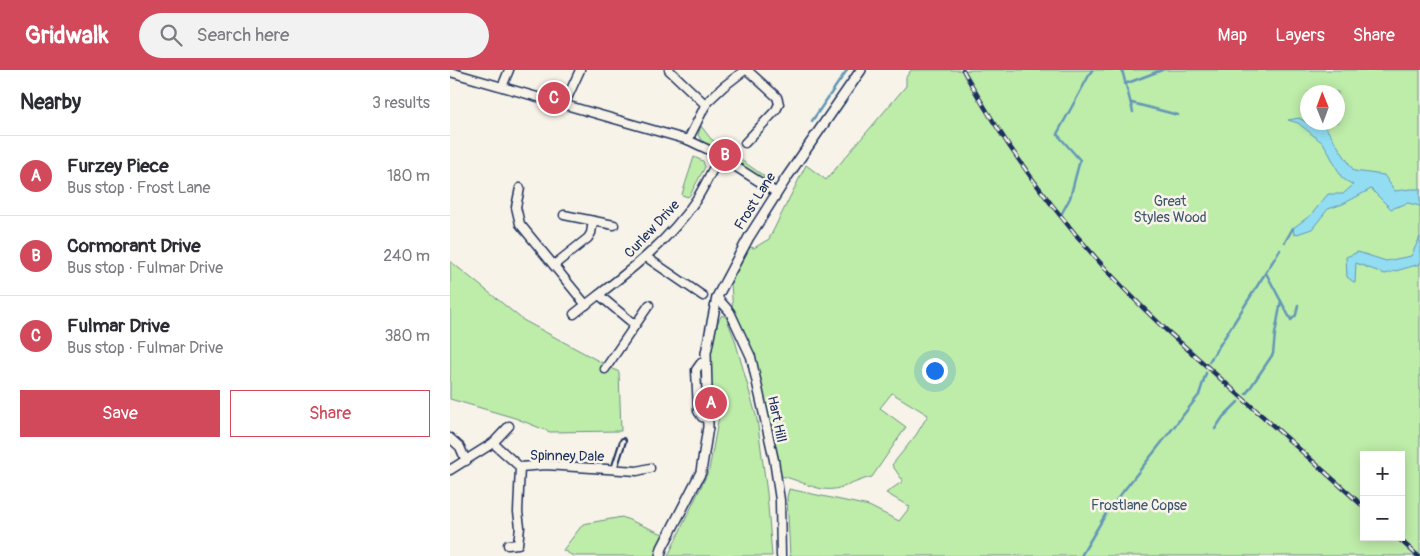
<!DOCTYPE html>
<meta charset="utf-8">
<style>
:root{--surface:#fff;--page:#f2f2f3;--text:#2b2b33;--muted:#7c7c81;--line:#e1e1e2;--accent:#d1495b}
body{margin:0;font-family:Pangolin,sans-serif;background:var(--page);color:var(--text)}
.controls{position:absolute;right:15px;bottom:15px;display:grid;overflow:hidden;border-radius:0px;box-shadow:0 2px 12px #0003}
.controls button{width:45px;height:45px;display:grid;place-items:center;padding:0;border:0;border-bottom:1px solid var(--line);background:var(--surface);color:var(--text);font:25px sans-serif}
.compass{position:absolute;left:850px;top:15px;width:45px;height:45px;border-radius:50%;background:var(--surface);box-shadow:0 2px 12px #0003;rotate:359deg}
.you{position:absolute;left:484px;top:300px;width:18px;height:18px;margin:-12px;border:4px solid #fff;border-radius:50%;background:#1a73e8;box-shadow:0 0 0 8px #1a73e833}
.badge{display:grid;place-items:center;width:32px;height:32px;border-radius:50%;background:var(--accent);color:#fff;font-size:16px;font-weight:700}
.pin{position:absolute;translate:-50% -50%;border:2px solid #fff;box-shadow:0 1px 5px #0006}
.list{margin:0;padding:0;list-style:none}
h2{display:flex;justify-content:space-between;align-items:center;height:65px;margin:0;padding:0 20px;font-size:21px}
h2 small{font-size:16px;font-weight:400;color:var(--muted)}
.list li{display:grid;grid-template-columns:32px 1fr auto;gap:15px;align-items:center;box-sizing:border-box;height:80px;padding:0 20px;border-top:1px solid var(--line)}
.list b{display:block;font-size:19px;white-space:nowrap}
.list p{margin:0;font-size:16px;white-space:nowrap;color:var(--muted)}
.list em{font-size:16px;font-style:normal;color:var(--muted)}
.actions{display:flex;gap:10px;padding:15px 20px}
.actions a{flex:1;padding:11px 0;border:1px solid var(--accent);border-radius:0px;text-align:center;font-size:18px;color:var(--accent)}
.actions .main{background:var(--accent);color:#fff}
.icon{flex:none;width:28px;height:28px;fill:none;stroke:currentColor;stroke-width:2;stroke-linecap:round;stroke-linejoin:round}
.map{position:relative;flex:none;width:970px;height:486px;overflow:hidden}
header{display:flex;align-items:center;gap:30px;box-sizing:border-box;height:70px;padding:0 25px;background:var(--accent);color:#fff}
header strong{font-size:24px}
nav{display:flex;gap:28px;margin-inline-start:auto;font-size:18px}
.search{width:350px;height:45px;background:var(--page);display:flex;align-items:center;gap:12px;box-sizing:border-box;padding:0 18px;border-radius:28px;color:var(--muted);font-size:19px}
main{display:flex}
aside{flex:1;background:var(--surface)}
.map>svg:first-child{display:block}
</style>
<header>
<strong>Gridwalk</strong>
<div class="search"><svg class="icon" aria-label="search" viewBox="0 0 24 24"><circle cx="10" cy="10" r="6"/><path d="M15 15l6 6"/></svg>Search here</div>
<nav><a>Map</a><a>Layers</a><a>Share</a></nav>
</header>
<main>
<aside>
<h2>Nearby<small>3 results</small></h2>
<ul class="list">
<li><span class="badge">A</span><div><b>Furzey Piece</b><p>Bus stop · Frost Lane</p></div><em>180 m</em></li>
<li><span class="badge">B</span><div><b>Cormorant Drive</b><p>Bus stop · Fulmar Drive</p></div><em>240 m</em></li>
<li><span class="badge">C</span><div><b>Fulmar Drive</b><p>Bus stop · Fulmar Drive</p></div><em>380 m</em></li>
</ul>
<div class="actions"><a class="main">Save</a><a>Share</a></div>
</aside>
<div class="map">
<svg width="970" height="486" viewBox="0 0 970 486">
<rect width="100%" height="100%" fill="#f7f3e8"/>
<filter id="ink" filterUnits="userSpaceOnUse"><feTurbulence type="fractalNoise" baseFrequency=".02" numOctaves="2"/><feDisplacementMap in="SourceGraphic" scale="10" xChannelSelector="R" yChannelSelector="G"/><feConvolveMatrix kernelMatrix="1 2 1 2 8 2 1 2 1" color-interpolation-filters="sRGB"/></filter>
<g filter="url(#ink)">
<g fill="#beeca9" stroke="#6c8e84" fill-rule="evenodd">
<path d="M461 0H970V486H340L337 427 339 419 419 436 449 451 460 437 436 423 453 411 442 395 466 365 478 345 442 323 430 338 456 357 422 407C406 410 390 422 373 419 359 417 346 409 331 406L323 374 306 290 283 245 281 213 300 177 304 178 319 169 356 95 376 110 456 16V7ZM858 22H888V52H858ZM914 385H951V467H914Z"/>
<polygon points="251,56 261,69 324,113 322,117 254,74 248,65"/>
<polygon points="244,87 253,91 255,97 240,125 238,127 232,125 233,121"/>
<polygon points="0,191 73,250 169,302 171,361 100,362 65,348 0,329"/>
<path d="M272 245 276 247 285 270 307 349 317 423 322 486H218L259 400 269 346 262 345C261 318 256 267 272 245Z"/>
<polygon points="172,447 213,464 205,486 123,486 113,480 133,454"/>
</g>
<g fill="#92ddf2" stroke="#6297b7">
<polygon points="849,48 863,56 874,55 904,101 934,105 945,121 960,119 970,119 970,136 958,133 941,139 921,119 893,134 878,139 862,159 844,165 843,158 861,145 878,124 893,124 903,115 892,108 874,74 848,53 838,50"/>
<polygon points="970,167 970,194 935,204 906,193 905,213 897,207 896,187 908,182 936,191 961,186"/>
</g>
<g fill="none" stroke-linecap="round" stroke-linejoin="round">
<g stroke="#6297b7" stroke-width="2.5">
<polyline points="672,0 683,42"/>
<polyline points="675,14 712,0"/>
<polyline points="682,33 728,45"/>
<polyline points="362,51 397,0"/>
<polyline points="612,143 620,128 630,90 607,64 642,0"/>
<polyline points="835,172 843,158"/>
<polyline points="816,203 841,250 846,245 848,235"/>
<polyline points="759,292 830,180"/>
<polyline points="796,324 823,284 825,264 831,231"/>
<polyline points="765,359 773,347 788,332"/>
<polyline points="631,486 657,442 749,325 756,303"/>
</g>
<g stroke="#1b2f5e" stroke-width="8">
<polyline id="service" points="164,399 173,371"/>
</g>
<g stroke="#1b2f5e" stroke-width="11">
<g id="minor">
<polyline points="219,0 256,35"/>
<polyline points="0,2 238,70 261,81 327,123"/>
<polyline points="52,17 59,0"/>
<polyline points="114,35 130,0"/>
<polyline points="238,70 257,32 273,17 295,0"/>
<polyline points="295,73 326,40 329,34 327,27 297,0"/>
<polyline points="70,118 66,137 70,154 136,235"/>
<polyline points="114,145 164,155"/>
<polyline points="196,187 253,226"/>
<polyline points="104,195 138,168 141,163 143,151"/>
<polyline points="149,225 185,255"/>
<polyline points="267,227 280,242 301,287 324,390 330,430 331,486"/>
<path d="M124 244C167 210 215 177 246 130 255 116 261 101 270 87"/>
<polyline points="256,292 251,293 246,300 248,341 252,347 257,349"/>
<polyline points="155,299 199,235"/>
<polyline points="0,368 10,377 16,391"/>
<polyline points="43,373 70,397 96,395 187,401 200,398"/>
<polyline points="0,400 43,373 59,356"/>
<polyline points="58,475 68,474 70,457 68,442 70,397"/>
</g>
</g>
<g stroke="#1b2f5e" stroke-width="12">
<polyline id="tertiary" points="210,486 212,478 251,402 258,357 256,283 267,227 299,167 337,107 411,0"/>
</g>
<use href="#service" stroke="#f7f3e8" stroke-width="4"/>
<use href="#minor" stroke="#f7f3e8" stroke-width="8"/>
<use href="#tertiary" stroke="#f7f3e8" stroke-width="9"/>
<g stroke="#1b2f5e" stroke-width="4.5">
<g id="rail">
<path d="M513 0C566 96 634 183 714 258L914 437"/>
<polyline points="947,467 968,486"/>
</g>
</g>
<use href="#rail" stroke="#f7f3e8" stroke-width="2.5" stroke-dasharray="8" stroke-linecap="butt"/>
</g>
</g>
<g text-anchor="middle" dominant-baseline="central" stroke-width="5" stroke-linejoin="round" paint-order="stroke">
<g font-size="14" fill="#1b2f5e" stroke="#f7f3e8">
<text transform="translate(305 131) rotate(-58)">Frost Lane</text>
<text transform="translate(202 159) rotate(-47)">Curlew Drive</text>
<text transform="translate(327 349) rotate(78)">Hart Hill</text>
<text transform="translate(117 386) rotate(1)">Spinney Dale</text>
</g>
<g font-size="14" fill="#3c556d" stroke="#f7f3e8">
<text x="720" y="131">Great<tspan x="720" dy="16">Styles Wood</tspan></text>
<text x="689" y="435">Frostlane Copse</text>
</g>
</g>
</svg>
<div class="controls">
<button>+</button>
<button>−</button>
</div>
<svg class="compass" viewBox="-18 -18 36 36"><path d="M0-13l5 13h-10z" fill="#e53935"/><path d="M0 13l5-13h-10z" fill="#7c7c81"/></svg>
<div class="you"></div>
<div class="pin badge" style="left:261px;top:333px">A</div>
<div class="pin badge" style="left:275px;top:85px">B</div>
<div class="pin badge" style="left:104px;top:28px">C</div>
</div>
</main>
